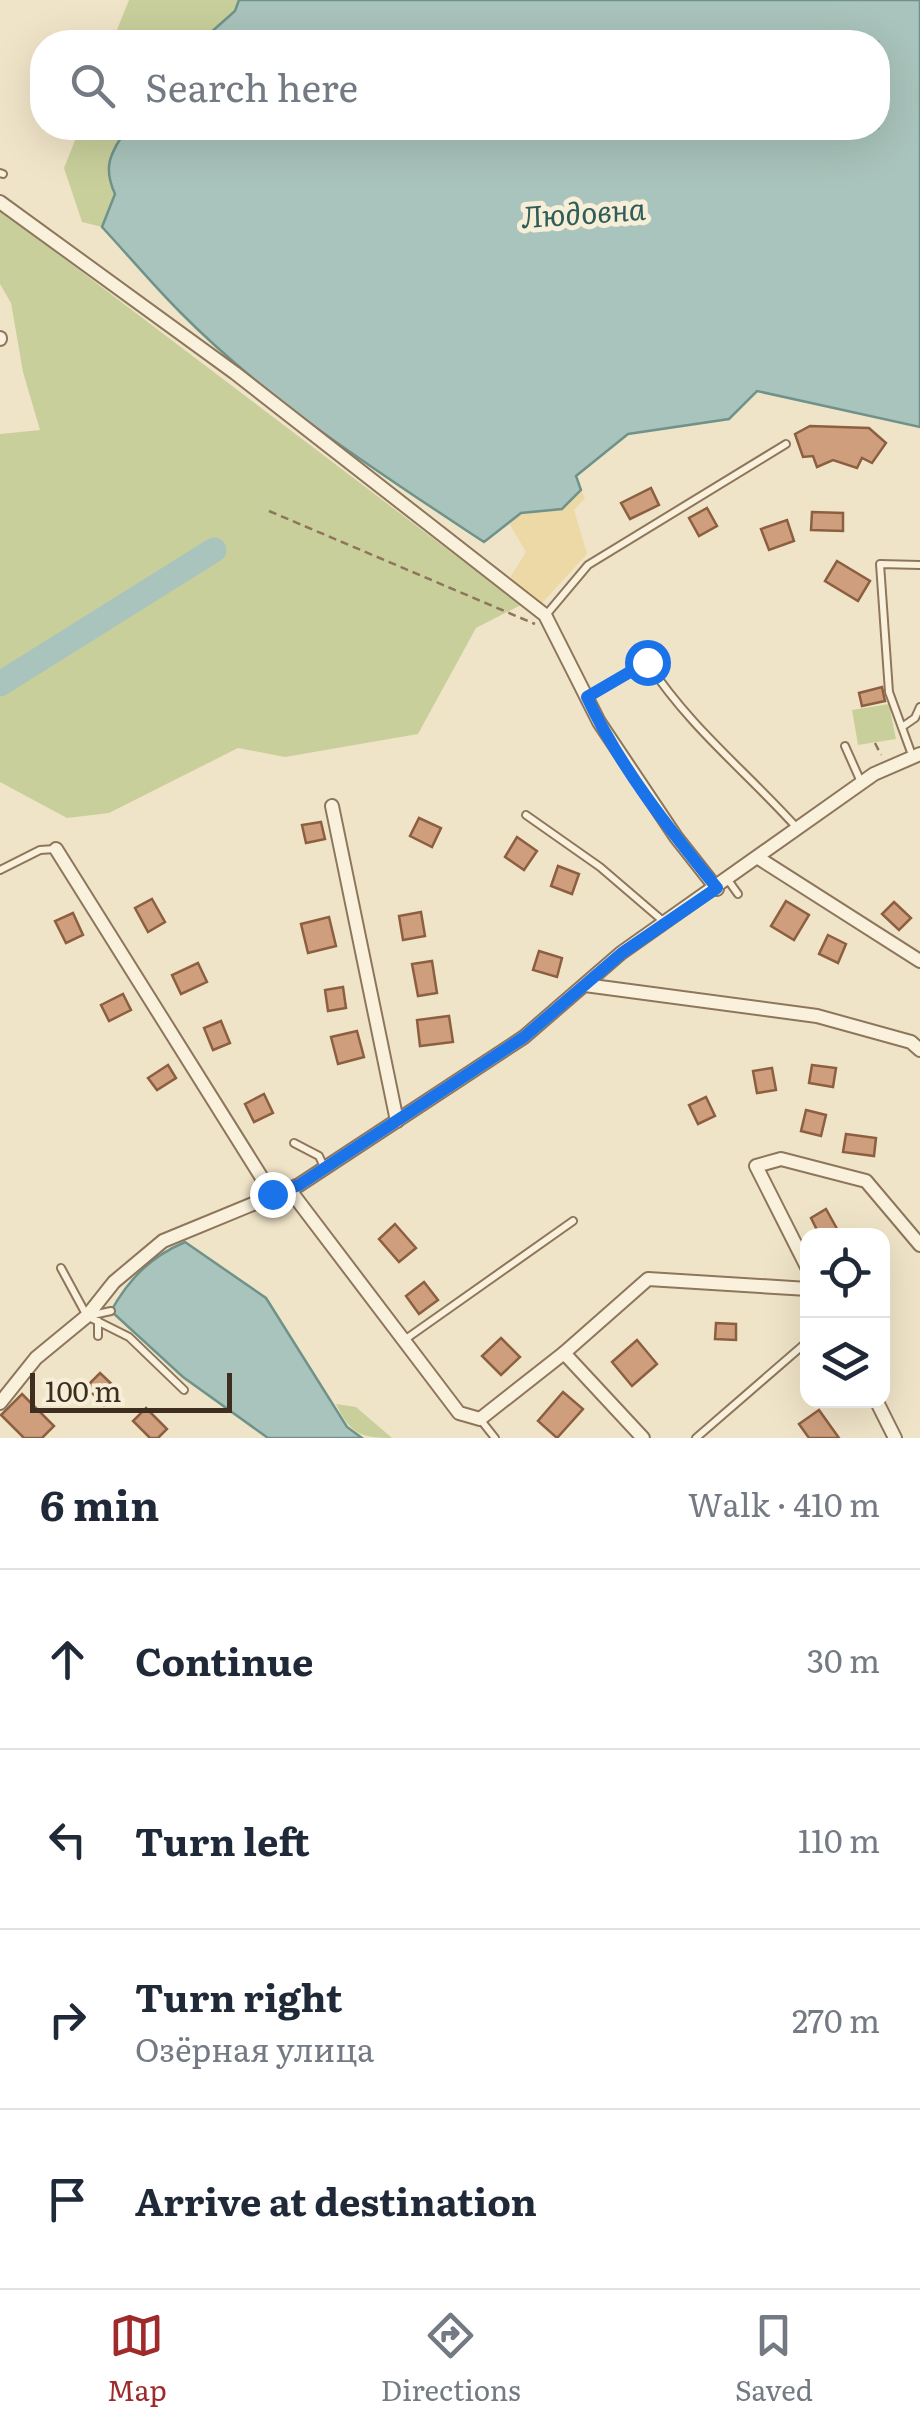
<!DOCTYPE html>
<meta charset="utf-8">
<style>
:root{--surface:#fff;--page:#f6f6f7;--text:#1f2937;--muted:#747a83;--line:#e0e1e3;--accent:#9e2a2b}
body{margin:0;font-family:Literata,serif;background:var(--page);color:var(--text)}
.controls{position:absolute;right:30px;bottom:30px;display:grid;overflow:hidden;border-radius:20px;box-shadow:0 10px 40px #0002}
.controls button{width:90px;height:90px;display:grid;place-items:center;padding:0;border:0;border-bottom:2px solid var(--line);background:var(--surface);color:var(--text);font:50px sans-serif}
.scale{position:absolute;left:30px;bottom:25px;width:202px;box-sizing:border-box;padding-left:10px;border:5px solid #3d2e20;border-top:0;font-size:28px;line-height:35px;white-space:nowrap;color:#3d2e20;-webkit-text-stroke:8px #f7eed8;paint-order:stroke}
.stop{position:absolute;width:30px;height:30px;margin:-22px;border:8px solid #1a73e8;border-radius:50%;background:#fff}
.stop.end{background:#1a73e8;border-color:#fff;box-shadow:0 2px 10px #0008}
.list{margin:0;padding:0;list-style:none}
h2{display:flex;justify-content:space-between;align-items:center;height:130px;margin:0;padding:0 40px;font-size:42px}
h2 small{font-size:32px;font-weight:400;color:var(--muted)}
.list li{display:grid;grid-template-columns:65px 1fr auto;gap:30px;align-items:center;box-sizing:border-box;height:180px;padding:0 40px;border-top:2px solid var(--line)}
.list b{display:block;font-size:38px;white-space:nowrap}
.list p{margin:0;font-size:32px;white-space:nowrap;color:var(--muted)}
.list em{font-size:32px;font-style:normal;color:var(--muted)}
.icon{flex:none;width:55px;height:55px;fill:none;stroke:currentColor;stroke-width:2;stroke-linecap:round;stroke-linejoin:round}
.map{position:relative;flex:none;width:920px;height:1438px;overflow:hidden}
.search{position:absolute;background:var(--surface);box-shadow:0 10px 40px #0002;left:30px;right:30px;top:30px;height:110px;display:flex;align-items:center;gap:25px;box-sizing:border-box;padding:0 35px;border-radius:40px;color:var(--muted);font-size:38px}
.sheet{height:850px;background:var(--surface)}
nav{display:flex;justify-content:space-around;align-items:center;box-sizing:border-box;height:140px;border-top:2px solid var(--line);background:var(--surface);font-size:28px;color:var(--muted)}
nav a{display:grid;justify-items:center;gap:5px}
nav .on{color:var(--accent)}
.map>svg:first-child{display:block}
</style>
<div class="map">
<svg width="920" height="1438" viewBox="0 0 920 1438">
<rect width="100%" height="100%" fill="#f0e4c8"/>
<g fill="#c9cf9b">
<polygon points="129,0 239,0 235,11 200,42 112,42"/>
<path d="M80 128H127C111 152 102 166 115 194L102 227 82 222 64 168Z"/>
<polygon points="0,210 521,605 476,628 418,734 285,757 238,748 109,813 67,818 0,782 0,434 40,430 23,372 11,303 0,284"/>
<polygon points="889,704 896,739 858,745 852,710"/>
<path d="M336 1404 356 1407 392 1438C359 1438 350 1433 336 1404Z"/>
</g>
<polygon fill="#ecd9a5" points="581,490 585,498 574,510 587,554 541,604 508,581 526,552 509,523 521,513 562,509"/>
<g fill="#a9c4bc" stroke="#6f938a" stroke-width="2.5">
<path d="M239 0H920V427L757 391 729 419 628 434 576 476 581 490 562 509 521 513 484 542C378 472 269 402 180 312 153 285 128 255 102 227L115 194C102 166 111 153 127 128H878V42H200L235 11Z"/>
<path d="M185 1242 266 1298 347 1427 362 1438H268L183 1377 111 1311C129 1279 150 1257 185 1242Z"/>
</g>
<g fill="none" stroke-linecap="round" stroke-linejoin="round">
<polyline stroke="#a9c4bc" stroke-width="25" points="0,684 214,550"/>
</g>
<g fill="#cf9f7d" stroke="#8d5f41" stroke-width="2.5">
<polygon points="810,426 869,428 886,443 872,463 862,458 857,468 833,460 817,467 813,456 803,457 795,434"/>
<polygon points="651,488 659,505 630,519 621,503"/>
<polygon points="707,508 717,526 699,536 689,518"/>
<polygon points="812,512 843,513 843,531 811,530"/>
<polygon points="787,520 794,541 769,550 761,529"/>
<polygon points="837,561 870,581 858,601 825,581"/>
<polygon points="882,687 885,701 862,706 859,693"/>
<polygon points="419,818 441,828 432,847 410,836"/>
<polygon points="321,822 325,839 306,843 302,825"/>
<polygon points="517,837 537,851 524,870 505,857"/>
<polygon points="558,866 579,874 572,894 551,886"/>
<polygon points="152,899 165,922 148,932 135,908"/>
<polygon points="786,901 809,915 794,940 771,926"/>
<polygon points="894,902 911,918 899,930 882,914"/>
<polygon points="421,912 425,936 403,940 399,916"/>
<polygon points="73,913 83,935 66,943 55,921"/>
<polygon points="329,917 336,946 308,953 301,924"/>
<polygon points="828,935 846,944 838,963 819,954"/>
<polygon points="539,951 562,958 557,977 533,970"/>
<polygon points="432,961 437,993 418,996 412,964"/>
<polygon points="198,963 207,982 181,994 172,975"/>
<polygon points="343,987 346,1008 328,1011 325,990"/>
<polygon points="123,994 131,1010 109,1021 101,1005"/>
<polygon points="449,1016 453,1042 420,1046 417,1020"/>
<polygon points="221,1021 230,1043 213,1050 204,1028"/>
<polygon points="357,1031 364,1057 338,1064 331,1037"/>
<polygon points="168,1065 176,1078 157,1090 148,1078"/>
<polygon points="812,1065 836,1068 833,1087 809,1083"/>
<polygon points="772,1068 776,1090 757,1093 753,1071"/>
<polygon points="264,1094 273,1113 254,1122 245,1104"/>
<polygon points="706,1097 715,1116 698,1124 689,1105"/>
<polygon points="806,1110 826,1115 821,1136 801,1131"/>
<polygon points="846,1134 876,1138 874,1156 843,1152"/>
<polygon points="826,1209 841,1236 820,1236 811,1218"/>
<polygon points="395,1224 416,1248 399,1262 379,1239"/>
<polygon points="424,1282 438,1300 419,1314 406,1296"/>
<polygon points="716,1323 736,1324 736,1340 715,1339"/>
<polygon points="501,1338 520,1357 501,1375 482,1356"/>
<polygon points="637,1340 657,1364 632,1386 612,1362"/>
<polygon points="100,1373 118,1390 104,1405 86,1387"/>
<polygon points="563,1392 583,1409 557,1438 538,1421"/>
<polygon points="22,1394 54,1426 42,1438 24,1438 1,1415"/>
<polygon points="146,1408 167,1429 158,1438 150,1438 133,1421"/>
<polygon points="819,1410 839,1438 809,1438 799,1424"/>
</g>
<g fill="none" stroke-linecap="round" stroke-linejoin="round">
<g stroke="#8d765c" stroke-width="10">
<g id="service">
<polyline points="0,173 3,174"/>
<polyline points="546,615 588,565 786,444"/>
<path d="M587 697 647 662C693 731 744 769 798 829"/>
<polyline points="902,727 915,718 920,707"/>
<polyline points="845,746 861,782"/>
<polyline points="912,755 889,692 880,564 920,565"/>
<polyline points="526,815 600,867 663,921"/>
<polyline points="0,870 40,850 55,849"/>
<polyline points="728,880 738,894"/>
<polyline points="294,1143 319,1156 324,1167"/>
<polyline points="61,1268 87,1316 129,1337 184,1390"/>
<polyline points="88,1316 111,1311"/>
<polyline points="98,1336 98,1321"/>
<polyline points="403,1341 573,1221"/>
<polyline points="480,1419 495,1438"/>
<polyline points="696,1438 808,1341"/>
</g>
</g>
<g stroke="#8d765c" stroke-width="16">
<g id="minor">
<polyline points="0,202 235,373 545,615 599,722 676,837 717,889"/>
<polyline points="0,338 0,339"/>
<polyline points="332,806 397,1121"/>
<polyline points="56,849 272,1194"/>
<polyline points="760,859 920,961"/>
<polyline points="585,985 817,1016 911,1042 920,1050"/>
<polyline points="289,1189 459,1413 480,1419 564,1353 643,1438"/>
<polyline points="808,1269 756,1166 781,1159 866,1181 920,1245"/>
<polyline points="564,1353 648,1279 808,1289"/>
<polyline points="876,1400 895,1438"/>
<polyline points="0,1403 36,1358 87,1316 114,1282 163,1241 299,1185 524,1037 621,953 874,774 920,754"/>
</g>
</g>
<g stroke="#8d765c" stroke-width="2.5" stroke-dasharray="8 5" stroke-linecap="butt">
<polyline points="269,511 535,624"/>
<polyline points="875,743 881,755"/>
</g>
<use href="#service" stroke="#faf1dc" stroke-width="6"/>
<use href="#minor" stroke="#faf1dc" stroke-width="12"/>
</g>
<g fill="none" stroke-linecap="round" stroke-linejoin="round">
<path stroke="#1a73e8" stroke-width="12" d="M272 1194 299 1185 524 1037 622 953 717 888C669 829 619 766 587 697L647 662"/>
</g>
<g text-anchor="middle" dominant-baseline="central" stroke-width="10" stroke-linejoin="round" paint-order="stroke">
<g font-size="30" font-style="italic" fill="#2f5d5a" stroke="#f7eed8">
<text transform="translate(583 211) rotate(-4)">Людовна</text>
</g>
</g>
</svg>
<div class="controls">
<button><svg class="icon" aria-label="locate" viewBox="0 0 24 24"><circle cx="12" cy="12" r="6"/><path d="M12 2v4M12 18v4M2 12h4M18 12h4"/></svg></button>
<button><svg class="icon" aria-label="layers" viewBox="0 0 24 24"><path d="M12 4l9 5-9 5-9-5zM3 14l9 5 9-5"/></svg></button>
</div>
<div class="scale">100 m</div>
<div class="stop" style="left:647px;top:662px"></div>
<div class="stop end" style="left:272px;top:1194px"></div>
<div class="search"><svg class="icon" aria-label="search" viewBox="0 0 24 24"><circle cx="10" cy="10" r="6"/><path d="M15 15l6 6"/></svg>Search here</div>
</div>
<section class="sheet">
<h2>6 min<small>Walk · 410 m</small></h2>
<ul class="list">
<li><svg class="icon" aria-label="ahead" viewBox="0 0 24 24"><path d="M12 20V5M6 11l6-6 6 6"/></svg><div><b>Continue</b></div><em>30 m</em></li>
<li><svg class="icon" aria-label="left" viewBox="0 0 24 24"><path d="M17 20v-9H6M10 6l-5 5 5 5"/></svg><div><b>Turn left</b></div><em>110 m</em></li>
<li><svg class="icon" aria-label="right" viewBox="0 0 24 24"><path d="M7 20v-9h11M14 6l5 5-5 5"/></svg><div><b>Turn right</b><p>Озёрная улица</p></div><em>270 m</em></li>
<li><svg class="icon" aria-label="arrive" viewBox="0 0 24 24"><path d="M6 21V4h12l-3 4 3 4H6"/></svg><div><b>Arrive at destination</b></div></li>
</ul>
</section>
<nav>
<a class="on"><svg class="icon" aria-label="map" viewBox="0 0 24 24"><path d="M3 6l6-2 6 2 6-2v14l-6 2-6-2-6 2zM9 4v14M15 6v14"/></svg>Map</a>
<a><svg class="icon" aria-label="directions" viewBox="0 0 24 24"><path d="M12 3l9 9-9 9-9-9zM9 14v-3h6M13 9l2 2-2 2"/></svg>Directions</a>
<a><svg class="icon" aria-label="saved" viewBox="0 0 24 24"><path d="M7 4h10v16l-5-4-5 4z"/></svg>Saved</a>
</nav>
